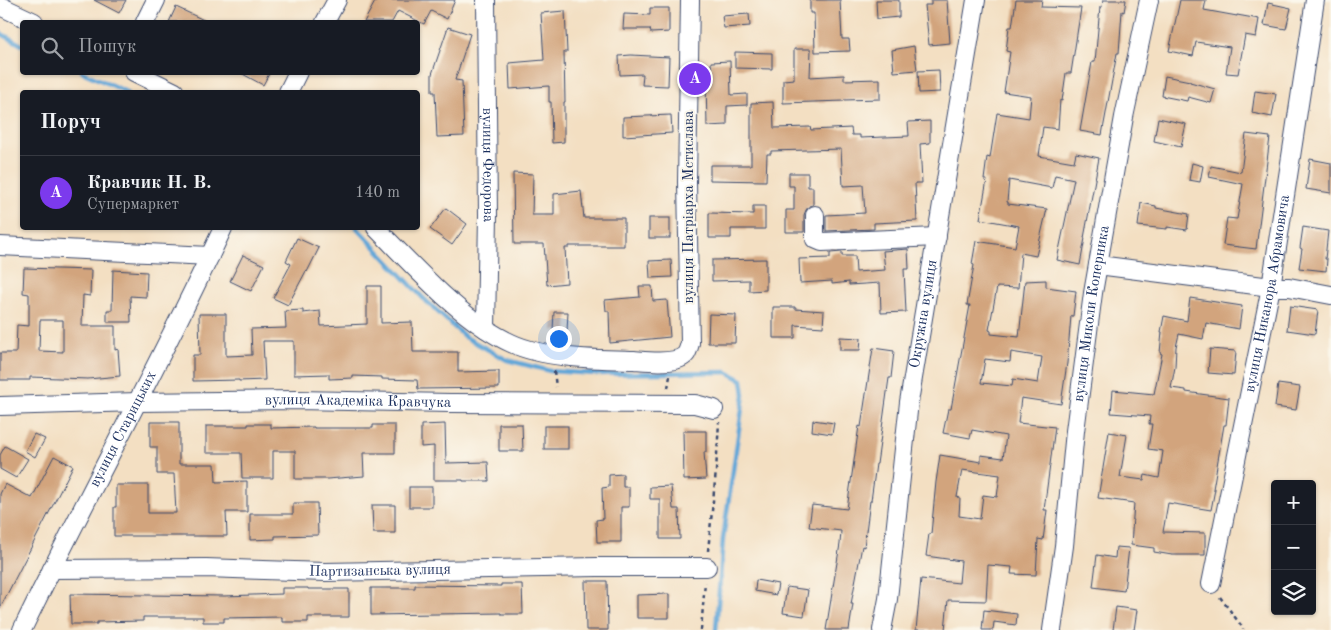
<!DOCTYPE html>
<html lang="uk">
<meta charset="utf-8">
<style>
:root{--surface:#171b24;--page:#242831;--text:#f1f3f6;--muted:#9ea1a6;--line:#363941;--accent:#7c3aed}
body{margin:0;font-family:"Old Standard TT",serif;background:var(--page);color:var(--text)}
.controls{position:absolute;right:15px;bottom:15px;display:grid;overflow:hidden;border-radius:5px;box-shadow:0 1px 4px #0004}
.controls button{width:45px;height:45px;display:grid;place-items:center;padding:0;border:0;border-bottom:1px solid var(--line);background:var(--surface);color:var(--text);font:25px sans-serif}
.you{position:absolute;left:558px;top:338px;width:18px;height:18px;margin:-12px;border:4px solid #fff;border-radius:50%;background:#1a73e8;box-shadow:0 0 0 8px #1a73e833}
.badge{display:grid;place-items:center;width:32px;height:32px;border-radius:50%;background:var(--accent);color:#fff;font-size:16px;font-weight:700}
.pin{position:absolute;translate:-50% -50%;border:2px solid #fff;box-shadow:0 1px 5px #0006}
.list{margin:0;padding:0;list-style:none}
h2{display:flex;justify-content:space-between;align-items:center;height:65px;margin:0;padding:0 20px;font-size:21px}
h2 small{font-size:16px;font-weight:400;color:var(--muted)}
.list li{display:grid;grid-template-columns:32px 1fr auto;gap:15px;align-items:center;box-sizing:border-box;height:75px;padding:0 20px;border-top:1px solid var(--line)}
.list b{display:block;font-size:19px;white-space:nowrap}
.list p{margin:0;font-size:16px;white-space:nowrap;color:var(--muted)}
.list em{font-size:16px;font-style:normal;color:var(--muted)}
.icon{flex:none;width:28px;height:28px;fill:none;stroke:currentColor;stroke-width:2;stroke-linecap:round;stroke-linejoin:round}
.map{position:relative;flex:none;width:1331px;height:630px;overflow:hidden}
.search{position:absolute;background:var(--surface);box-shadow:0 1px 4px #0004;left:20px;top:20px;width:400px;height:55px;display:flex;align-items:center;gap:12px;box-sizing:border-box;padding:0 18px;border-radius:5px;color:var(--muted);font-size:19px}
.panel{position:absolute;background:var(--surface);box-shadow:0 1px 4px #0004;left:20px;top:90px;width:400px;height:140px;border-radius:5px}
.map>svg:first-child{display:block}
</style>
<div class="map">
<svg width="1331" height="630" viewBox="0 0 1331 630">
<rect width="100%" height="100%" fill="#fbf7ec"/>
<filter id="ink" filterUnits="userSpaceOnUse"><feTurbulence type="fractalNoise" baseFrequency=".02" numOctaves="2"/><feDisplacementMap in="SourceGraphic" scale="10" xChannelSelector="R" yChannelSelector="G"/><feConvolveMatrix kernelMatrix="1 2 1 2 8 2 1 2 1" color-interpolation-filters="sRGB"/></filter>
<filter id="wash" filterUnits="userSpaceOnUse"><feTurbulence type="fractalNoise" baseFrequency=".0096" numOctaves="4" result="noise"/><feDisplacementMap in="SourceGraphic" scale="20" xChannelSelector="R" yChannelSelector="G"/><feGaussianBlur stdDeviation="1.12" result="paint"/><feColorMatrix in="noise" values="0 0 0 0 0 0 0 0 0 0 0 0 0 0 0 0 0 1.4 0 .05"/><feComposite in="paint" operator="in"/></filter>
<g filter="url(#wash)">
<rect width="100%" height="100%" fill="#f3dfc2"/>
<g fill="none" stroke-linecap="round" stroke-linejoin="round">
<g stroke="#63a7d8" stroke-width="4.5">
<polyline points="0,33 22,45"/>
<polyline points="82,72 127,92"/>
<polyline points="357,228 423,298 465,337 507,360 550,371 596,374 727,372 742,380 744,395 723,539 716,630"/>
</g>
</g>
<g id="blocks">
<g fill="#d2a47d" fill-rule="evenodd">
<polygon points="94,0 126,0 119,13"/>
<polygon points="376,0 455,0 447,19 431,11 424,24 398,11 392,22 364,22"/>
<polygon points="810,0 840,0 842,39 849,39 850,51 815,52 814,13 810,13"/>
<polygon points="876,0 899,0 899,17 877,19"/>
<polygon points="931,0 947,0 950,43 929,45 925,5 931,5"/>
<path d="M1016 0H1042L1041 7 1081 8 1071 73H1066L1062 101 1060 100 1058 129 1043 127 1039 156 1074 162 1076 153 1099 158 1084 238H1085L1080 265 1057 260 1074 179 1055 175 1052 188 1009 180 1007 202H1008V204L1047 209 1036 256 1021 253 1018 288 997 287 989 330 991 331V334L1019 337 1025 281 1046 280V287L1076 291 1073 316H1071L1067 363 1061 404 1021 398 1018 423 1055 427 1044 510H1047L1043 540 1038 539 1036 575 1011 574 1012 567 988 565 986 601 948 600 945 630H916L921 579 959 583 961 561 926 556 929 534H931L936 482 940 455 981 462V455L1003 458 1006 436 972 430 970 438 943 433 948 409H951L970 305H967L974 265 972 264 976 241 1015 247 1019 226 980 219 987 180H984L987 157 990 158 997 113 1029 118 1031 96 1004 92 1010 52 1006 51 1009 27H1012ZM1011 352 1042 357 1038 383 1013 379 1012 386 981 383 985 359 1010 362ZM962 470 1000 475 997 497 983 495 980 519 959 516 960 498 957 497Z"/>
<polygon points="1103,0 1126,0 1124,12 1122,11 1119,53 1117,53 1102,135 1080,131 1092,62 1095,62 1100,7 1102,7"/>
<polygon points="1180,0 1206,0 1204,10 1237,16 1237,15 1259,19 1256,37 1245,35 1238,74 1226,73 1230,47 1196,42 1193,56 1169,51"/>
<polygon points="1268,3 1291,8 1286,29 1264,25"/>
<polygon points="176,7 208,22 169,22"/>
<polygon points="650,8 669,8 669,32 651,33 650,29 623,29 624,14 650,15"/>
<polygon points="565,11 567,52 564,52 565,102 564,102 564,142 552,143 551,102 549,102 549,86 510,89 509,63 544,60 541,13"/>
<polygon points="749,14 750,26 724,28 722,16"/>
<polygon points="448,27 470,34 455,80 462,81 464,136 437,137 435,92 432,92 432,74"/>
<polygon points="914,46 917,70 894,72 892,50"/>
<polygon points="794,49 811,49 810,77 844,75 844,80 880,79 880,99 844,100 844,101 783,103 783,80 794,79"/>
<polygon points="735,52 772,53 772,69 735,68"/>
<polygon points="631,55 669,57 668,86 642,85 643,74 620,75 619,56"/>
<polygon points="730,61 731,95 747,94 747,105 727,106 727,125 707,126 706,80 712,80 711,62"/>
<polygon points="939,70 940,92 919,93 918,71"/>
<polygon points="239,72 270,72 263,85"/>
<polygon points="1165,76 1190,81 1190,82 1215,89 1211,103 1188,97 1187,101 1162,96"/>
<polygon points="1255,91 1276,94 1272,117 1252,113"/>
<polygon points="773,102 774,128 810,127 811,130 851,128 852,135 860,135 860,138 909,136 908,122 930,121 930,143 920,144 922,183 915,183 917,221 874,223 874,229 826,231 826,215 865,213 863,185 843,186 841,149 771,151 771,154 767,154 766,181 710,180 710,165 751,165 751,103"/>
<polygon points="671,115 672,133 623,136 623,117"/>
<polygon points="1158,118 1186,124 1181,147 1154,141"/>
<polygon points="1246,134 1270,137 1256,249 1223,245 1227,218 1237,219 1243,184 1209,177 1211,166 1241,172"/>
<polygon points="1310,159 1331,163 1331,193 1306,189"/>
<polygon points="1192,163 1203,166 1200,182 1189,180"/>
<polygon points="513,173 533,174 532,215 554,215 554,194 581,191 584,218 624,218 624,246 569,246 569,248 565,248 567,283 547,285 544,244 514,244"/>
<polygon points="789,173 808,173 808,187 813,187 813,205 809,206 806,210 804,215 804,232 786,232 786,210 794,210 794,186 789,186"/>
<polygon points="1141,203 1156,206 1156,208 1189,214 1187,230 1167,227 1167,229 1138,226"/>
<polygon points="753,206 765,206 765,229 731,229 731,238 709,238 709,213 753,214"/>
<polygon points="446,208 467,224 452,245 430,229"/>
<rect x="649" y="218" width="21" height="20"/>
<polygon points="1303,227 1328,231 1325,259 1327,259 1326,271 1299,268 1302,249 1300,248"/>
<polygon points="297,238 319,248 307,272 306,271 288,305 273,298 291,264 286,261"/>
<polygon points="908,249 909,269 904,269 906,312 881,313 880,283 849,285 849,282 832,284 832,281 800,283 799,259 830,258 830,253 842,252 842,256 855,256 856,272 885,270 883,251"/>
<polygon points="243,255 264,265 251,291 230,281"/>
<polygon points="766,259 766,290 749,291 749,280 712,281 712,260"/>
<polygon points="671,260 672,277 650,278 649,261"/>
<path d="M24 268 91 270 90 296 83 295 82 326H115V350L118 349 120 376 88 379 30 377V380H0V353H16L17 325 29 326V294L23 293ZM40 320H63V352L39 351Z"/>
<polygon points="113,270 147,272 146,297 130,296 131,322 107,322 107,310 112,310"/>
<polygon points="367,286 381,286 381,323 412,322 413,352 458,352 458,372 499,371 499,388 418,389 417,380 382,379 382,377 353,376 353,378 329,379 329,374 294,375 294,341 263,341 265,380 239,381 239,380 193,381 193,355 200,355 199,314 226,314 226,356 252,355 251,329 286,328 285,311 303,310 303,313 320,311 321,326 367,324"/>
<polygon points="639,286 652,286 653,301 667,300 670,337 610,343 609,311 606,311 605,300 640,297"/>
<polygon points="1190,298 1242,306 1239,329 1206,323 1203,339 1179,334 1176,347 1175,367 1171,388 1186,390 1186,392 1229,398 1226,425 1224,425 1213,489 1215,489 1211,510 1168,503 1163,532 1205,533 1205,555 1172,555 1154,552 1154,548 1131,545 1134,503 1098,498 1109,432 1127,435 1120,477 1144,480 1145,475 1159,478 1163,451 1148,449 1152,424 1149,424 1150,416 1111,413 1113,390 1154,394 1162,354 1160,353 1162,332 1161,332 1164,316 1187,321"/>
<polygon points="1290,306 1318,310 1315,334 1287,330"/>
<polygon points="773,307 795,307 795,309 824,311 823,327 795,325 795,338 773,338"/>
<polygon points="554,312 568,312 567,331 553,330"/>
<polygon points="709,314 736,315 735,343 708,343"/>
<polygon points="840,337 861,338 860,350 840,350"/>
<polygon points="873,348 894,351 891,378 889,378 877,464 876,464 871,501 870,501 864,547 862,546 851,604 853,604 849,630 826,630 840,544 841,531 809,527 812,505 847,509 859,426 861,427"/>
<polygon points="1210,349 1236,351 1234,375 1208,373"/>
<polygon points="1278,384 1300,387 1296,410 1275,407"/>
<polygon points="813,420 834,423 832,434 812,431"/>
<polygon points="150,422 179,422 179,464 215,464 216,482 247,481 247,512 226,512 227,536 114,536 114,507 116,507 116,485 148,485 148,513 176,513 174,474 157,474 157,447 150,447"/>
<polygon points="248,424 271,424 271,428 314,427 314,428 373,428 373,425 395,425 395,453 363,453 364,476 327,479 295,479 295,451 273,451 273,478 242,478 241,453 206,453 206,426 248,426"/>
<polygon points="445,424 446,463 488,462 489,481 463,481 463,480 434,480 434,446 421,447 421,425"/>
<polygon points="499,424 522,424 523,451 499,451"/>
<rect x="544" y="426" width="24" height="23"/>
<polygon points="683,431 706,431 706,452 704,452 706,479 684,480"/>
<polygon points="34,434 45,439 35,457 25,451"/>
<polygon points="5,446 28,459 16,478 0,469 0,455"/>
<polygon points="54,456 73,466 0,608 0,494 5,484 32,498"/>
<polygon points="623,474 623,487 629,487 629,507 621,507 621,542 597,542 596,520 603,519 602,488 609,487 609,475"/>
<polygon points="671,486 673,509 679,509 680,539 660,539 660,499 650,499 650,487"/>
<rect x="409" y="487" width="23" height="20"/>
<polygon points="293,503 317,503 318,535 275,536 275,539 250,540 250,514 293,514"/>
<polygon points="372,505 395,505 395,533 373,533"/>
<polygon points="1116,547 1129,548 1124,591 1093,587 1097,555 1115,558"/>
<polygon points="756,580 778,584 776,595 755,591"/>
<polygon points="585,581 607,581 608,630 586,630"/>
<polygon points="501,584 522,584 523,614 501,614 501,613 371,615 371,588 415,588 415,585 501,586"/>
<polygon points="787,587 808,590 804,616 783,613"/>
<polygon points="282,588 308,588 308,589 349,589 349,617 308,617 308,622 282,622 282,617 224,618 224,622 203,622 203,617 143,617 143,621 97,622 97,624 71,624 70,594 224,596 282,594"/>
<polygon points="669,594 669,618 637,618 637,595"/>
<polygon points="1116,607 1137,610 1134,630 1113,630"/>
<polygon points="984,610 1017,614 1016,625 994,622 993,630 982,630"/>
</g>
</g>
</g>
<g filter="url(#ink)">
<use href="#blocks" fill-opacity="0" stroke="#3b496d" stroke-width="1"/>
<g fill="none" stroke-linecap="round" stroke-linejoin="round">
<g stroke="#3b496d" stroke-width="20">
<g id="street">
<path id="s1" d="M486 0 488 215 486 329"/>
<polyline points="0,6 34,22"/>
<polyline points="145,22 156,0"/>
<polyline points="325,22 337,0"/>
<polyline points="134,72 175,92"/>
<polyline points="288,92 298,72"/>
<polyline points="815,215 815,239 822,242 937,237"/>
<path d="M376 228C414 266 462 321 511 343 545 359 597 359 634 360 647 361 677 365 686 354 688 351 689 347 690 343L687 182 690 0"/>
<polyline points="0,246 210,256"/>
<polyline points="1098,265 1271,287 1289,287 1331,295"/>
<path id="s2" d="M0 406 138 402 297 400 450 403 695 404 714 409"/>
<path id="s3" d="M52 569 206 568 325 572 597 567H707"/>
<path id="s4" d="M1211 584 1271 287 1315 0"/>
<path id="s5" d="M22 630C87 495 160 364 223 228"/>
<path id="s6" d="M882 630 888 599 909 402 976 0"/>
<path id="s7" d="M1052 630 1064 546 1075 431 1093 293 1124 117 1149 0"/>
</g>
</g>
<g stroke="#3b496d" stroke-width="2.5" stroke-dasharray="4 4" stroke-linecap="butt">
<polyline points="554,371 556,387"/>
<polyline points="668,388 670,376"/>
<polyline points="708,551 716,471 719,422"/>
<polyline points="1220,597 1243,628 1243,630"/>
<polyline points="701,630 705,582"/>
</g>
<use href="#street" stroke="#fff" stroke-width="18"/>
</g>
</g>
<g text-anchor="middle" dominant-baseline="central" stroke-width="4" stroke-linejoin="round" paint-order="stroke">
<g font-size="15" fill="#1b2f5e" stroke="#fbf7ec">
<text stroke="none"><textPath href="#s1" startOffset="165">вулиця Федорова</textPath></text>
<text transform="translate(689 207) rotate(-90)">вулиця Патріарха Мстислава</text>
<text stroke="none"><textPath href="#s4" startOffset="296">вулиця Никанора Абрамовича</textPath></text>
<text stroke="none"><textPath href="#s6" startOffset="319">Окружна вулиця</textPath></text>
<text stroke="none"><textPath href="#s7" startOffset="319">вулиця Миколи Коперника</textPath></text>
<text stroke="none"><textPath href="#s2" startOffset="358">вулиця Академіка Кравчука</textPath></text>
<text stroke="none"><textPath href="#s5" startOffset="225">вулиця Старицьких</textPath></text>
<text stroke="none"><textPath href="#s3" startOffset="328">Партизанська вулиця</textPath></text>
</g>
</g>
</svg>
<div class="controls">
<button>+</button>
<button>−</button>
<button><svg class="icon" aria-label="layers" viewBox="0 0 24 24"><path d="M12 4l9 5-9 5-9-5zM3 14l9 5 9-5"/></svg></button>
</div>
<div class="you"></div>
<div class="pin badge" style="left:695px;top:79px">A</div>
<div class="search"><svg class="icon" aria-label="search" viewBox="0 0 24 24"><circle cx="10" cy="10" r="6"/><path d="M15 15l6 6"/></svg>Пошук</div>
<section class="panel">
<h2>Поруч<small></small></h2>
<ul class="list">
<li><span class="badge">A</span><div><b>Кравчик Н. В.</b><p>Супермаркет</p></div><em>140 m</em></li>
</ul>
</section>
</div>
